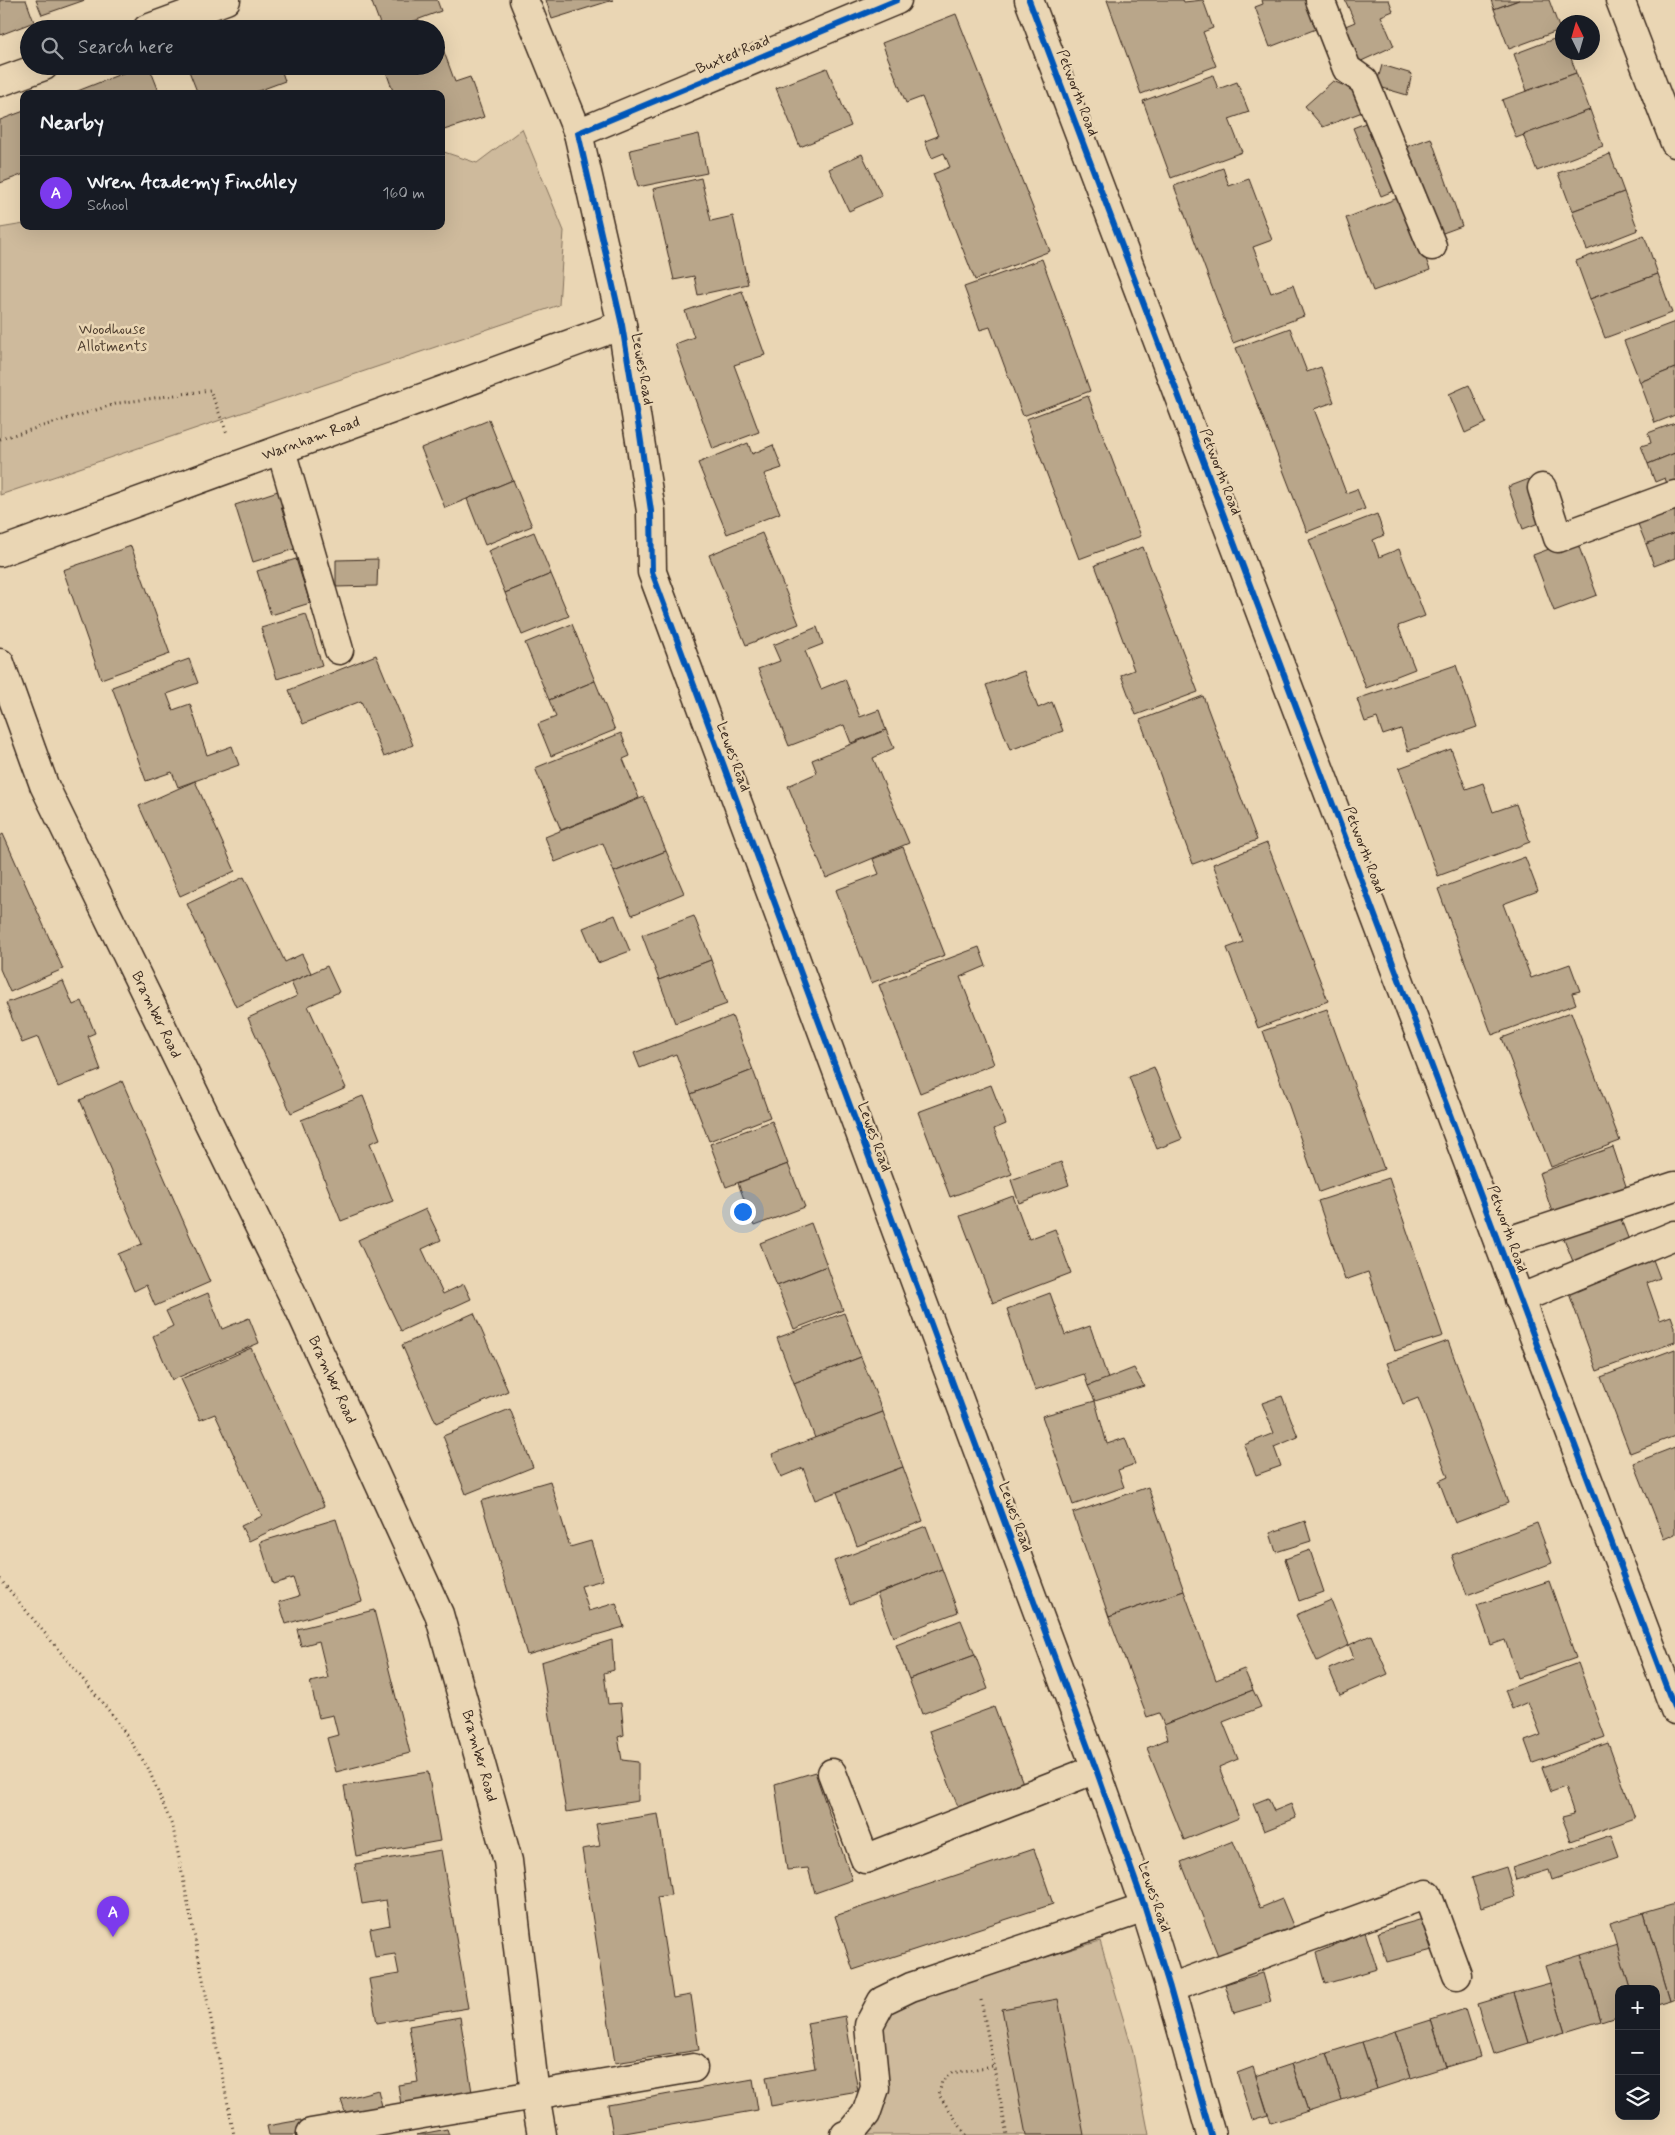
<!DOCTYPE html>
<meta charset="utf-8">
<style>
:root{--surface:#171b24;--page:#242831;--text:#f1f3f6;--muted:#9ea1a6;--line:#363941;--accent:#7c3aed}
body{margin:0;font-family:Mynerve,sans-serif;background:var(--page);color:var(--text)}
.controls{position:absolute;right:15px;bottom:15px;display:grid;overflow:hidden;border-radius:10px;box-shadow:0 5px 20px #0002}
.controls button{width:45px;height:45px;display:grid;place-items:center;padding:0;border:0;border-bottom:1px solid var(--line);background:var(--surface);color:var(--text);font:25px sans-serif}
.compass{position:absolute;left:1555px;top:15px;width:45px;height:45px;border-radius:50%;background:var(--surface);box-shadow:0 5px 20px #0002;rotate:355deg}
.you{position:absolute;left:742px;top:1211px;width:18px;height:18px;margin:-12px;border:4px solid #fff;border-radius:50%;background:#1a73e8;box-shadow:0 0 0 8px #1a73e833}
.badge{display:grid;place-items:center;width:32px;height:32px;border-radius:50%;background:var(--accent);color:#fff;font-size:16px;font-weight:700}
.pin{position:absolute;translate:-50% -41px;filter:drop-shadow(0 1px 2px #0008)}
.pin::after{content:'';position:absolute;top:26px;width:18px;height:15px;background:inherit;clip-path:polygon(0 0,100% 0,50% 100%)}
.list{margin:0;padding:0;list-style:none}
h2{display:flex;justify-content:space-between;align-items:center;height:65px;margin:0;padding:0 20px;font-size:21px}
h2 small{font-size:16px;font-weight:400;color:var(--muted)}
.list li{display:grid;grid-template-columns:32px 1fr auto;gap:15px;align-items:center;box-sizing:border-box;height:75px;padding:0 20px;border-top:1px solid var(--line)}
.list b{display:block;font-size:19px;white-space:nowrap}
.list p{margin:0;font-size:16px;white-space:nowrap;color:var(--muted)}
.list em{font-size:16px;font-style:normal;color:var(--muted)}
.icon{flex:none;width:28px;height:28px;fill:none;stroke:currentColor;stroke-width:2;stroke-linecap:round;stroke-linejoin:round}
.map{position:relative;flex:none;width:1675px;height:2135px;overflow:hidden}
.search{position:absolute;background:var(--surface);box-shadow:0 5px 20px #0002;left:20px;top:20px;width:425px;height:55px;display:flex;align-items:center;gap:12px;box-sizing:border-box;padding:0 18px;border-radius:28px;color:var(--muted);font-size:19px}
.panel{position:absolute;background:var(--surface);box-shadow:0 5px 20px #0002;left:20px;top:90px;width:425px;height:140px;border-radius:10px}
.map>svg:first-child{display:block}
</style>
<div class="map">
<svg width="1675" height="2135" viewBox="0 0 1675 2135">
<rect width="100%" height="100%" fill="#ead6b4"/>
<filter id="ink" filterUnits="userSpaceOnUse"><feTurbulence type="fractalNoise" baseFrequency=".02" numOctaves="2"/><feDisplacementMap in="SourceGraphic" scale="10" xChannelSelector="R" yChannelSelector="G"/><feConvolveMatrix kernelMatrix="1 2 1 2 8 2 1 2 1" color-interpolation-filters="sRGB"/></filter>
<g filter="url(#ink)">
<g fill="#ceba9c" stroke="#84725d">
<polygon points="522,129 564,231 559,305 0,495 0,228 24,224 24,226 441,226 441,151 477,163"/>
<polygon points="1100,1941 1132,2048 1149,2135 864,2135 879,2120 887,2091 880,2034 887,2016 903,1999"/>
</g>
<g fill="#b9a68a" stroke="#3b2a1e">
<polygon points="0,0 26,0 34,22 0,35"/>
<polygon points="36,0 85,0 42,15"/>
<polygon points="371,0 437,0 441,11 392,29 382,29"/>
<polygon points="546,0 613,0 552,19"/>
<polygon points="1107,0 1183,0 1184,2 1203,0 1213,28 1203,32 1216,66 1141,94"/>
<polygon points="1262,0 1311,0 1321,27 1270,47 1255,7 1263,4"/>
<polygon points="1345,0 1389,0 1393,11 1381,16 1394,46 1357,63 1343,27 1355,22"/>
<polygon points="1491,0 1519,0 1494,9"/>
<polygon points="1519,0 1549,0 1560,30 1509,49 1494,9"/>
<polygon points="956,14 1050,251 975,280 933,174 950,167 944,153 932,158 925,141 938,136 922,97 906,103 882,43"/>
<polygon points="263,22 266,29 244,29"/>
<polygon points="436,30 455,82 470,77 484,117 441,131 441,94 394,94 384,66 436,66"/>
<polygon points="1562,36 1562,52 1569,52 1576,73 1527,91 1514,54"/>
<polygon points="1382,65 1412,74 1407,95 1376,86"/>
<polygon points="141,66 149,66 160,94 70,94"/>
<polygon points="187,66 280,66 285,81 250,94 198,94"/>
<polygon points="827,68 851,126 800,147 776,88"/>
<polygon points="1576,73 1590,110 1516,138 1502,100"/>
<polygon points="1213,75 1218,89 1237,82 1249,112 1229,119 1242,152 1171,178 1143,101"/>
<polygon points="1333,81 1364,94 1370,109 1323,127 1305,106"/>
<polygon points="1590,110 1603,146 1537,171 1523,135"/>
<polygon points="24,111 24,174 0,183 0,120"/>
<polygon points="1368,122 1396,190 1381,196 1353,128"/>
<polygon points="699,134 707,173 638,187 630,150"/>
<polygon points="1431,138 1462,226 1432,237 1400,149"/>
<polygon points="862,154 882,196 849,211 829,169"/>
<polygon points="1610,154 1624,192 1572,211 1558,173"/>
<polygon points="1223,168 1229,186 1249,179 1272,240 1253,247 1271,293 1293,285 1304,316 1233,343 1174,186"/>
<polygon points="701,178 711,221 733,216 748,284 698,295 694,276 674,280 653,189"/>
<polygon points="1624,192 1638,230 1587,250 1572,211"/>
<polygon points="1403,196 1430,270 1373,291 1346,218"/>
<polygon points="1644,235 1658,274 1590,299 1576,261"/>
<polygon points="1042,259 1090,391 1023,416 990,327 980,330 964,287"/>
<polygon points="1658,274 1672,313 1605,338 1590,299"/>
<polygon points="742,291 765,355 734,365 759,432 713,449 675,344 694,337 685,311"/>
<polygon points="1675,322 1675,368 1640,382 1624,341"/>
<polygon points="1290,328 1307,372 1321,367 1334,402 1314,409 1346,493 1357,489 1365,509 1307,532 1236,348"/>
<polygon points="1675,368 1675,415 1655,423 1640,382"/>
<polygon points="1469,385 1486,423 1465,433 1449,394"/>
<polygon points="1088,396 1141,536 1079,559 1026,419"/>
<polygon points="489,420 513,480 445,508 421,448"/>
<polygon points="1675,423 1675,453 1648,464 1641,446 1651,443 1648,433"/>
<polygon points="748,443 752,454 773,445 782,468 764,474 780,513 727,534 698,463"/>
<polygon points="1675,453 1675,484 1668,487 1665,478 1655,482 1648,464"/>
<polygon points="1529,479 1544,521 1523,529 1508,487"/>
<polygon points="513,480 532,526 485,545 467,499"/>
<polygon points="284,489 289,504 281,507 295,549 253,562 235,505"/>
<polygon points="1675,505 1675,533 1646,544 1636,519"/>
<polygon points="1377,514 1384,535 1373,540 1379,557 1399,549 1425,616 1398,626 1415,669 1366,688 1309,540"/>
<polygon points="534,532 551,574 505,593 488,551"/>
<polygon points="762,533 799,624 746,645 709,555"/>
<polygon points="1675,533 1675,558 1654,566 1646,544"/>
<polygon points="1576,539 1597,595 1554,611 1533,555"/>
<polygon points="131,546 170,654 101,679 63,570"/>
<polygon points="1143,547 1198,692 1136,715 1121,675 1134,670 1095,565"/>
<polygon points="296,559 310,603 271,615 257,571"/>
<polygon points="378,559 377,586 336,587 336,560"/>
<polygon points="551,574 569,616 522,635 505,593"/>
<polygon points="306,614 322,665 277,679 261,628"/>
<polygon points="572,624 595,681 549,700 525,643"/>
<polygon points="817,627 823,644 805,651 821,689 845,679 860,717 879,710 886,730 851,743 844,725 789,746 758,669 780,661 773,645"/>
<polygon points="376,655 413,745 384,757 361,701 303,724 289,690"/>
<polygon points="189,659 198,683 167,694 173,710 190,704 207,755 232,746 239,765 178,787 172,772 146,781 112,687"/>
<polygon points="1456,665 1477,727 1408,751 1401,729 1383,735 1377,718 1365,722 1357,699"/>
<polygon points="1024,671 1038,708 1052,702 1063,731 1010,750 986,685"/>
<polygon points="595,681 615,730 551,756 538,724 556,717 549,700"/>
<polygon points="1203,696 1257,840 1193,864 1140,720"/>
<polygon points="886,730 894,748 873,758 909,843 826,878 788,786 817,773 812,760"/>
<polygon points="621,733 630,756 623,759 639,798 561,830 535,768"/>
<polygon points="1451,749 1466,789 1483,783 1493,812 1516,804 1530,842 1438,876 1399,768"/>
<polygon points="195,781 235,871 180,896 139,806"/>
<polygon points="644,797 666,851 614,872 603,843 555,862 545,837"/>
<polygon points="3,834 63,969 10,992 0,969 0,836"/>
<polygon points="1267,843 1328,1001 1258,1028 1227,948 1243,942 1213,864"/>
<polygon points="903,847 945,955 871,983 836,890 879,874 873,859"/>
<polygon points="666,851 684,893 632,915 614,872"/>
<polygon points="1525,857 1538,891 1503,904 1531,978 1570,964 1580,991 1572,993 1576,1004 1492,1035 1438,889"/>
<polygon points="244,877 285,962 302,954 311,973 236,1007 187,904"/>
<polygon points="615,915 630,951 598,963 583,928"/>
<polygon points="694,916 711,960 659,980 642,935"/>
<polygon points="979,947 986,966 960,977 994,1064 920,1093 879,985"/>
<polygon points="711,960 727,1004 675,1023 659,980"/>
<polygon points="327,966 339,992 308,1006 346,1088 291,1113 248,1018 297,996 291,982"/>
<polygon points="63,981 73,1005 82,1001 95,1033 88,1036 101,1070 58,1087 38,1037 22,1043 6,1003"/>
<polygon points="1327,1009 1384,1169 1319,1192 1263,1031"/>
<polygon points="1571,1012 1620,1141 1551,1167 1502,1038"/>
<polygon points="732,1016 753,1070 691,1094 676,1054 640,1068 634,1053"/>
<polygon points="1154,1067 1182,1139 1157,1149 1129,1077"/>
<polygon points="753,1070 770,1117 709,1141 691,1094"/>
<polygon points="122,1081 210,1282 155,1306 146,1285 134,1291 118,1254 142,1244 80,1100"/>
<polygon points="991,1085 1006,1124 994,1129 1012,1174 950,1197 918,1112"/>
<polygon points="363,1096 380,1139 370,1143 393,1201 341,1221 301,1120"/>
<polygon points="772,1121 788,1164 726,1187 710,1144"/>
<polygon points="1613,1147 1628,1192 1554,1218 1539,1173"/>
<polygon points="1061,1162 1069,1185 1019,1203 1011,1180"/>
<polygon points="788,1164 805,1207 754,1226 738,1183"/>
<polygon points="1389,1178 1443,1336 1395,1351 1368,1272 1345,1280 1318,1201"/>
<polygon points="1013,1196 1029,1239 1055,1229 1071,1273 993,1303 960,1216"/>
<polygon points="426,1209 441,1240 422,1249 443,1294 464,1284 471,1299 401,1331 358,1240"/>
<polygon points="1617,1209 1630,1243 1574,1264 1561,1231"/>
<polygon points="811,1223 827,1266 777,1286 760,1243"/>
<polygon points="1652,1257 1660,1278 1647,1283 1660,1320 1671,1316 1675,1327 1675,1342 1597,1371 1567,1288"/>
<polygon points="827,1266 843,1310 794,1329 777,1286"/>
<polygon points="208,1293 222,1329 249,1318 259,1343 172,1380 153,1336 173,1326 166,1311"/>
<polygon points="1050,1293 1065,1335 1090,1326 1108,1379 1088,1386 1084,1374 1035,1390 1007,1309"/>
<polygon points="474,1313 508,1391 436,1423 402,1345"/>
<polygon points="844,1313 861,1357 794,1383 777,1338"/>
<polygon points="1448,1341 1508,1503 1455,1523 1439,1481 1448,1477 1418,1398 1403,1404 1387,1363"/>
<polygon points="251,1348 324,1506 249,1541 241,1526 262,1516 215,1414 200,1420 181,1379"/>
<polygon points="1675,1349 1675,1436 1630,1453 1601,1377"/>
<polygon points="861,1357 883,1412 815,1438 794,1383"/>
<polygon points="1134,1368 1144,1386 1095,1401 1088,1386"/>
<polygon points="1282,1396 1298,1437 1274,1447 1281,1466 1256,1475 1244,1445 1274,1433 1262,1403"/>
<polygon points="1095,1401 1107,1444 1125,1438 1135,1464 1118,1470 1124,1487 1073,1505 1042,1416"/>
<polygon points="510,1409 533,1467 466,1494 443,1436"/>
<polygon points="883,1412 903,1467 815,1500 803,1468 781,1477 772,1454"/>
<polygon points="1675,1447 1675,1534 1664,1539 1634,1463"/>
<polygon points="903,1467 923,1521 857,1546 837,1492"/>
<polygon points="550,1481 570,1547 591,1541 603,1580 581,1586 589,1611 616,1603 624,1627 527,1655 481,1501"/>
<polygon points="1148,1487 1184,1591 1109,1617 1073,1513"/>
<polygon points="336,1519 362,1601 286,1624 279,1602 299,1596 293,1578 273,1584 260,1542"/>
<polygon points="1305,1521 1311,1541 1276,1552 1270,1533"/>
<polygon points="1537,1523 1552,1563 1467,1595 1452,1555"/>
<polygon points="926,1526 942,1569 850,1604 834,1561"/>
<polygon points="1310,1550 1324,1592 1299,1601 1285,1559"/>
<polygon points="942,1569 958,1612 893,1637 877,1594"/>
<polygon points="1549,1581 1576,1658 1518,1678 1505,1640 1491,1645 1477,1605"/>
<polygon points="1184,1591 1216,1680 1244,1669 1253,1690 1164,1725 1159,1713 1147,1717 1109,1617"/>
<polygon points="1331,1600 1349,1645 1317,1661 1296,1615"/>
<polygon points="374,1610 410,1753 336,1772 327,1738 338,1735 333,1715 319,1718 310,1682 328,1678 319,1641 301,1646 297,1629"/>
<polygon points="961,1620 975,1655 909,1679 896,1645"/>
<polygon points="1371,1635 1388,1674 1340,1695 1329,1669 1354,1658 1349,1645"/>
<polygon points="612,1640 614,1670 604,1673 608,1704 621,1703 624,1735 618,1737 622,1760 638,1762 638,1801 566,1812 541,1662"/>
<polygon points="975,1655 988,1689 922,1714 909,1679"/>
<polygon points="1578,1663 1605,1737 1533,1763 1525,1741 1541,1735 1528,1702 1512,1709 1505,1690"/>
<polygon points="1253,1690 1261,1707 1223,1722 1238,1759 1219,1767 1239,1818 1184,1840 1147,1748 1168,1739 1164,1725"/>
<polygon points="994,1707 1026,1791 961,1815 929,1731"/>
<polygon points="1608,1743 1635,1818 1571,1841 1562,1817 1574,1814 1565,1787 1551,1792 1542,1767"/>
<polygon points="428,1772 440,1841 356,1856 344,1786"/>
<polygon points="815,1772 852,1880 815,1893 808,1868 787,1870 775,1784"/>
<polygon points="1268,1798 1274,1811 1291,1804 1296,1818 1264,1831 1253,1804"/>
<polygon points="658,1814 671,1895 657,1897 673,1998 691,1995 699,2050 615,2063 582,1849 600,1846 596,1824"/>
<polygon points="1611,1835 1619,1857 1552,1880 1549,1870 1516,1880 1512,1868"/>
<polygon points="1233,1841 1260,1908 1282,1899 1294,1928 1219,1958 1181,1862"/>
<polygon points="1034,1849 1053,1904 853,1970 835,1916"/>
<polygon points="441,1850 468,2008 377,2023 369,1979 399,1974 395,1954 375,1957 370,1929 390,1925 386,1900 362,1904 355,1864"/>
<polygon points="1506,1867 1515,1897 1481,1908 1472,1878"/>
<polygon points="1675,1904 1675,1998 1670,2000 1644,1913"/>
<polygon points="1644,1913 1670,2000 1656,2004 1656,1989 1630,1989 1610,1923"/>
<polygon points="1426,1918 1436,1949 1387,1962 1378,1932"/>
<polygon points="1365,1932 1377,1969 1325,1984 1316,1953"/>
<polygon points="1617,1944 1630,1989 1619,1989 1619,2015 1601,2021 1581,1955"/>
<polygon points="1581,1955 1601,2021 1565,2032 1545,1966"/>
<polygon points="1263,1973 1271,2002 1234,2013 1225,1984"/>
<polygon points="1550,1983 1565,2032 1529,2043 1514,1993"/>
<polygon points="1514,1993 1529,2043 1493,2054 1477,2004"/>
<polygon points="1058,1999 1084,2135 1026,2135 1002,2009"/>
<polygon points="1465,2009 1480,2057 1446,2067 1431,2020"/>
<polygon points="845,2016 858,2091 771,2106 766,2077 815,2068 807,2023"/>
<polygon points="460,2017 472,2092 401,2104 398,2085 418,2082 409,2026"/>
<polygon points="1431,2020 1446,2067 1411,2078 1396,2031"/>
<polygon points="1396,2031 1411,2078 1377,2089 1362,2042"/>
<polygon points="1362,2042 1377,2089 1342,2100 1327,2053"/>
<polygon points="1327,2053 1342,2100 1308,2111 1292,2064"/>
<polygon points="1292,2064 1308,2111 1271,2123 1256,2076"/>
<polygon points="1253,2067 1268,2115 1252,2120 1237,2073"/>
<polygon points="753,2079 758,2110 613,2135 608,2105"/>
<polygon points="378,2090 382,2106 346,2115 341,2100"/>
<polygon points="301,2120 303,2135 269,2135 267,2126"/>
<polygon points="447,2129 449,2135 416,2135"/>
</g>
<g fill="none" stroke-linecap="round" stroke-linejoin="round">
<g stroke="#3b2a1e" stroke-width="31">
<g id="minor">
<polyline points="524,0 578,133 622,325 651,511 652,572 1096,1769 1145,1908 1170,1988 1211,2135"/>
<polyline points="1029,0 1675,1710"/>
<polyline points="1320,0 1347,69 1364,81 1432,246"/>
<polyline points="1620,0 1675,143"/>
<polyline points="147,29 226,0"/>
<polyline points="0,82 44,66"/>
<polyline points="578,133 897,0"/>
<polyline points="281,450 339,650"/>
<polyline points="1542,488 1558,538 1675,495"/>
<polyline points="0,552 622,325"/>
<polyline points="0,663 44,785 300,1310 439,1614 508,1861 535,2095 542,2135"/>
<polyline points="1499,1244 1675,1186"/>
<polyline points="1519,1299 1675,1235"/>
<polyline points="832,1773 865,1859 1096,1769"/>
<polyline points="1170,1988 1427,1894 1457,1975"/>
<polyline points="311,2133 693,2068"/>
<polyline points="845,2135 849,2134 866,2114 875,2088 869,2025 882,2001 911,1987 1145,1908"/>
</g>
</g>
<g stroke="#3b2a1e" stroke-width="3" stroke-dasharray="1 4" stroke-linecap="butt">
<polyline points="0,439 119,403 210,390 227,433"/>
<polyline points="0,1579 115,1718 148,1768 173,1828 234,2135"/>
<polyline points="981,2000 1007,2135"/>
<polyline points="966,2135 939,2095 942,2081 952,2073 993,2066"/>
</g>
<use href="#minor" stroke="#ead6b4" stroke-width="28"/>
<g stroke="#ead6b4" stroke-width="9">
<g id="cycleway">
<polyline points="897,0 578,133 622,325 640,435 651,511 652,572 1096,1769 1145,1908 1170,1988 1211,2135"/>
<polyline points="1029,0 1675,1710"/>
</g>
</g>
<use href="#cycleway" stroke="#0057b8" stroke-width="6"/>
</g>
</g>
<g text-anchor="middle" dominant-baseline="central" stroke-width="5" stroke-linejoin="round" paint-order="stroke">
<g font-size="15" fill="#3b2a1e" stroke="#ead6b4">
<text transform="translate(733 55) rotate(-23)">Buxted Road</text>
<text transform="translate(1077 93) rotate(69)">Petworth Road</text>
<text transform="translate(642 369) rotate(80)">Lewes Road</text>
<text transform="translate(311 439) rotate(-20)">Warnham Road</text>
<text transform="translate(1220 472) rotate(69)">Petworth Road</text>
<text transform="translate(733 757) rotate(70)">Lewes Road</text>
<text transform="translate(1364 850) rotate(69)">Petworth Road</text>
<text transform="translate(156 1015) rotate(64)">Bramber Road</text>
<text transform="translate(874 1137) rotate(70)">Lewes Road</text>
<text transform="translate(1507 1229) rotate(70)">Petworth Road</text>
<text transform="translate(332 1380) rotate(65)">Bramber Road</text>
<text transform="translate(1015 1517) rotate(70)">Lewes Road</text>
<text transform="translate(479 1756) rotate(74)">Bramber Road</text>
<text transform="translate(1154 1897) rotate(71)">Lewes Road</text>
</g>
<g font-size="15" fill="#514031" stroke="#ead6b4">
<text x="112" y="330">Woodhouse<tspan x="112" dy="17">Allotments</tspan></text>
</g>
</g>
</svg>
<div class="controls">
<button>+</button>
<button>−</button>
<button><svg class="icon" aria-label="layers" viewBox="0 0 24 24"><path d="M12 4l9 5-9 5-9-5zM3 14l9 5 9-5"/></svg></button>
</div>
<svg class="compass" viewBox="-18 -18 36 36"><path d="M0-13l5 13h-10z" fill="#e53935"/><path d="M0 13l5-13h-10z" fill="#9ea1a6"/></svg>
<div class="you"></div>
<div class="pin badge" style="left:113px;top:1937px">A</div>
<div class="search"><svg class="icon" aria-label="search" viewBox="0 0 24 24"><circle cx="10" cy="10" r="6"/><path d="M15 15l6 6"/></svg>Search here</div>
<section class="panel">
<h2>Nearby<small></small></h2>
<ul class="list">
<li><span class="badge">A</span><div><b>Wren Academy Finchley</b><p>School</p></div><em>160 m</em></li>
</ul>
</section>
</div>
